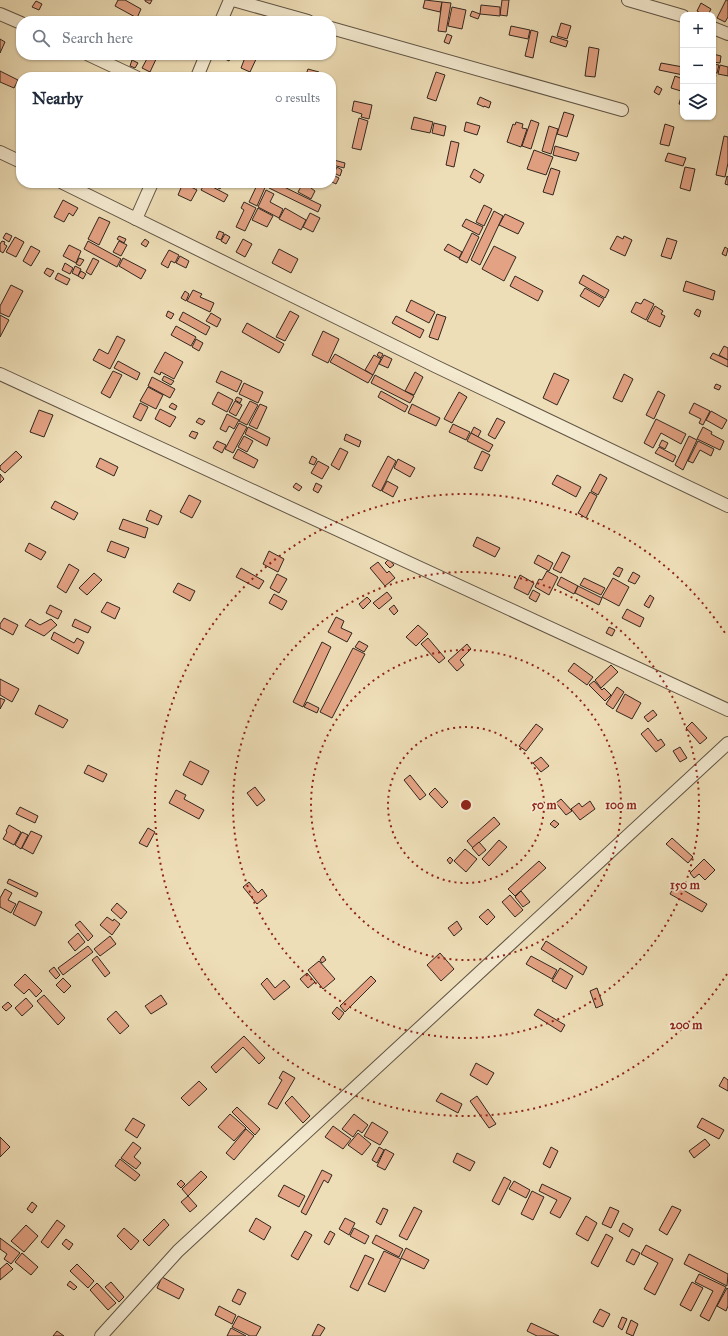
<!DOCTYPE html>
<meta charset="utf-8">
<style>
:root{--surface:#fff;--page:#f6f6f7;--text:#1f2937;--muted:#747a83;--line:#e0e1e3}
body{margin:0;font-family:"IM FELL Great Primer",serif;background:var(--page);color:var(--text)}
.controls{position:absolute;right:12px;top:12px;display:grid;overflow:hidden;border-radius:8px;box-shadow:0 1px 3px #0004}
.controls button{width:36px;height:36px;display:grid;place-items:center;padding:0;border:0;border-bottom:1px solid var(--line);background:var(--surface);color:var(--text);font:20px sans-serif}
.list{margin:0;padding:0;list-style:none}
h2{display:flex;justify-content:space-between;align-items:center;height:52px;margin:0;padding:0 16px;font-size:17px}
h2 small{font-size:13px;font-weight:400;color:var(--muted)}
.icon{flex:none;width:22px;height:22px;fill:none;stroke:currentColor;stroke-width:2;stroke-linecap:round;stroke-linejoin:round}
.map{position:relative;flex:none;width:728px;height:1336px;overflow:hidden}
.search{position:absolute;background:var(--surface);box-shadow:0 1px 3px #0004;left:16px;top:16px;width:320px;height:44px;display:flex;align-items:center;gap:10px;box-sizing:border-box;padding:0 14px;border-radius:16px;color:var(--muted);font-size:15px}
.panel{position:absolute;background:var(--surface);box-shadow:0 1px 3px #0004;left:16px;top:72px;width:320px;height:116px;border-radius:16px}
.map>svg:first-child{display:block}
</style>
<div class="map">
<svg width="728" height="1336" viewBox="0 0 728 1336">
<rect width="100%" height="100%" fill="#eedeb7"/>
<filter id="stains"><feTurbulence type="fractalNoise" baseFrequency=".005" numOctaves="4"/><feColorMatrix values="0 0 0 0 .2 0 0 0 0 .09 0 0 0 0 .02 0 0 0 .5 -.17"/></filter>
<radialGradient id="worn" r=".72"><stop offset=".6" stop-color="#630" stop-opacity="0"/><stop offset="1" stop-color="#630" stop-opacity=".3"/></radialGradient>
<g fill="#e3a283" stroke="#31261e">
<polygon points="118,0 125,0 141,9 137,18 115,6"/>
<polygon points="145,0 152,0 150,4 145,1"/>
<polygon points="425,0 442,2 440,12 423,8"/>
<polygon points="502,0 509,0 507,16 500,15"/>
<polygon points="726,0 728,0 728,17 725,22 717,18"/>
<polygon points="36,1 42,4 39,10 32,7"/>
<polygon points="442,2 451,3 446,32 438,31"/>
<polygon points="701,3 711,9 708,15 704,15 697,11"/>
<polygon points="481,5 500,7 500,16 480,14"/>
<polygon points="452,7 466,10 462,29 448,26"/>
<polygon points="472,11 480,14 478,19 470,16"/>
<polygon points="561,23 571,26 567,39 557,36"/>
<polygon points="511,26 530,30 528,39 509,35"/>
<polygon points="531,30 538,32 533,58 525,56"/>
<polygon points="447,34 452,36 449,44 444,42"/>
<polygon points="552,36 568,41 566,47 550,42"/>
<polygon points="0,39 5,42 0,53"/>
<polygon points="589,47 599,49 595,77 585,76"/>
<polygon points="713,54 721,56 720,63 713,62"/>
<polygon points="149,55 158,55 150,72 142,68"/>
<polygon points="222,55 232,55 229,61 221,57"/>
<polygon points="246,55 258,55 250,72 241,68"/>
<polygon points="132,60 138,63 135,68 130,66"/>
<polygon points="661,63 683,67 683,75 659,70"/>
<polygon points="713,64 719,65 717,73 713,73"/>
<polygon points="720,65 728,67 728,76 718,74"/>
<polygon points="308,69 319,72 317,77 305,77"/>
<polygon points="0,71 18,80 14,88 0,82"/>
<polygon points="436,72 445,75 436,101 427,98"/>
<polygon points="713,74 716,75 714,83 713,83"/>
<polygon points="675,76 683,79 681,91 671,88"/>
<polygon points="657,86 662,89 659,95 654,92"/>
<polygon points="683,90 683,105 679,104"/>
<polygon points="480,97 491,102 489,108 484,106 484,107 477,104"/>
<polygon points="354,101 372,105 369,119 361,117 362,114 352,111"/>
<polygon points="564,112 574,115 567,137 557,134"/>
<polygon points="414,117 433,122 430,133 411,129"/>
<polygon points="359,118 368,121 361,150 352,148"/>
<polygon points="531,120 539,123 531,149 522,146"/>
<polygon points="466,122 480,126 477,135 464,131"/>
<polygon points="516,122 523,124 522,128 527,129 521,147 507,142 513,124 515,125"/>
<polygon points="434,123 446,126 444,136 432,133"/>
<polygon points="665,124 674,127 669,146 660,144"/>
<polygon points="549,126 558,129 551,154 542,151"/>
<polygon points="724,136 728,137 728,163 725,177 716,175"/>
<polygon points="451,141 459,143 454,167 446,165"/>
<polygon points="555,146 579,153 576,161 553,155"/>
<polygon points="534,150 553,157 546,175 527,169"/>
<polygon points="668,153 686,158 683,166 665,161"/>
<polygon points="334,160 345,163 344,168 333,165"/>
<polygon points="337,167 342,170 340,176 334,173"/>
<polygon points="685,167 695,169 690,191 680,188"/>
<polygon points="551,168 560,171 553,195 543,192"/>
<polygon points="474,169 484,175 480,183 470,177"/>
<polygon points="335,176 339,178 336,184 332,182"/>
<polygon points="727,176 728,177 728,185 725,184"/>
<polygon points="183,183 197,190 191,201 178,195"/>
<polygon points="187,183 200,183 197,188"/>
<polygon points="205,183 228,195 224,202 201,190"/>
<polygon points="209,183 223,183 220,189"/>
<polygon points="258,183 267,183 257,206 249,202"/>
<polygon points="271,183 276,183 321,205 318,212 269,188"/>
<polygon points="303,183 314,183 311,188 315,191 311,199 298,192"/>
<polygon points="266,190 274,194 270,202 283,209 279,218 258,207"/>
<polygon points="63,200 78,208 73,216 69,213 64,222 54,217"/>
<polygon points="244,202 256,208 245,231 236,227 244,210 241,208"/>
<polygon points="484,205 492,209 484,226 476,222"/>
<polygon points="258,208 273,216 267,227 252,220"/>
<polygon points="285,208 306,220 301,230 279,219"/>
<polygon points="494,211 503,216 480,265 471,260"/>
<polygon points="310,213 320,218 313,232 303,227"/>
<polygon points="505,214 524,223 518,234 499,225"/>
<polygon points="99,217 110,222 99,245 88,239"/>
<polygon points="466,219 483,227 479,235 462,226"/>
<polygon points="219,231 224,233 221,240 216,238"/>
<polygon points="6,233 12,236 9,242 3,238"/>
<polygon points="472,233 479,237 467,263 459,259"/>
<polygon points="225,234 230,237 226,244 221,241"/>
<polygon points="119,236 126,239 124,243 117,239"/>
<polygon points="617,236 623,239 624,236 632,240 625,256 610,249"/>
<polygon points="15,237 24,242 16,257 6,252"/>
<polygon points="667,238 677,241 671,259 661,256"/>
<polygon points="145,239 149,242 146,247 141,244"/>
<polygon points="243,239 252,244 245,257 236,252"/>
<polygon points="2,241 5,242 4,244 7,246 3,253 0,251 0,244"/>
<polygon points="88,241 121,259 117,267 84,249"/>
<polygon points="119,241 127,245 121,256 113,252"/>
<polygon points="448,244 462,252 459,258 444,250"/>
<polygon points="69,245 81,251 76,263 63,256"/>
<polygon points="31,246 40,251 31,266 23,261"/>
<polygon points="494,246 516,257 504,281 482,269"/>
<polygon points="725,247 728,249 726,256 722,254"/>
<polygon points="279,249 298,259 291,273 272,263"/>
<polygon points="169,250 179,255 175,263 171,261 168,268 161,264"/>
<polygon points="180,256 189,261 186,268 176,263"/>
<polygon points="79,258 84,260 80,266 76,264"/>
<polygon points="93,258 99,261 91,275 86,272"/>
<polygon points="123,258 146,270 141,279 119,266"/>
<polygon points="65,263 73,268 70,274 62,270"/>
<polygon points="75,266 81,269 78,276 72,273"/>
<polygon points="47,268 54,271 50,277 44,273"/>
<polygon points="81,271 86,274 83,279 78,276"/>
<polygon points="58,273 70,279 67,285 55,279"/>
<polygon points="583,275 609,290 605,298 579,283"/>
<polygon points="515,276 543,291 538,301 510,286"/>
<polygon points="686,281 715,291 713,300 683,291"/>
<polygon points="11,285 23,291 9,317 0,313 0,306"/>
<polygon points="585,288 604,299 599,307 580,296"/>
<polygon points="193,290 202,294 200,297 214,303 210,312 187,301"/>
<polygon points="185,291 189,294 186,301 181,298"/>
<polygon points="644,299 654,304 646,320 631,312 636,302 641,304"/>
<polygon points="411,300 435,312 429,323 406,311"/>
<polygon points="655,306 663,311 661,314 665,316 660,327 647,321"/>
<polygon points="697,309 701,311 699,317 694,314"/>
<polygon points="168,311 174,314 171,319 166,316"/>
<polygon points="290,311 299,316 285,341 276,337"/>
<polygon points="183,312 210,327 206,335 179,320"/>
<polygon points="211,313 221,319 217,327 206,321"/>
<polygon points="437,314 446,317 438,340 429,337"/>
<polygon points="0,315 9,320 0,337"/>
<polygon points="396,316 424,330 420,338 392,323"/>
<polygon points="247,323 284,344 279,353 242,332"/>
<polygon points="176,326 196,337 191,346 171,335"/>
<polygon points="323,331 339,339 328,363 312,355"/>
<polygon points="117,336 125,340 110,369 93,360 99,349 108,354"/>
<polygon points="196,339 203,343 199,351 192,347"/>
<polygon points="724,346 728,348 728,360 719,355"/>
<polygon points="165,352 183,362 174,379 161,372 160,375 154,372"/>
<polygon points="379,352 383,354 381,358 377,355"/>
<polygon points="713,353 728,360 728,367 710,358"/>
<polygon points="335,354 373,375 368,383 330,362"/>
<polygon points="374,355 381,359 373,375 365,370"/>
<polygon points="384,355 392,359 388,368 379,364"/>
<polygon points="118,361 140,373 137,380 114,368"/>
<polygon points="113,371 122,375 110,398 101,393"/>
<polygon points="221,371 242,381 237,392 216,382"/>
<polygon points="415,372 423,377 414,395 405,391"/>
<polygon points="554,373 569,380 557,405 543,398"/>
<polygon points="624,374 633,379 622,402 613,398"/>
<polygon points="375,375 414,396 410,403 371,383"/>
<polygon points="164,376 174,381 171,385 162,380"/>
<polygon points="152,377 175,389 170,398 148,386"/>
<polygon points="244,383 263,392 258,403 239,394"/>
<polygon points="716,384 721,386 719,390 714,388"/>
<polygon points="148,387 163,395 156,409 140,401"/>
<polygon points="381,391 408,406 405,412 378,397"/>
<polygon points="658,391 665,395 654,419 646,415"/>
<polygon points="218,392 233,400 227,412 212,404"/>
<polygon points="459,392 467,397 452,423 444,419"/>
<polygon points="237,397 242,399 240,403 235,400"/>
<polygon points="235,401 242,405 236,416 229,412"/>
<polygon points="250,401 258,405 247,425 239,421"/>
<polygon points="140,403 148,407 141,421 133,417"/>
<polygon points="172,403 177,406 175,410 169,407"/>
<polygon points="694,403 710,411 703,425 699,423 701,419 689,413"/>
<polygon points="260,404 267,407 257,429 249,425"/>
<polygon points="412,404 440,418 436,426 408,413"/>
<polygon points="160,409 176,417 170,427 155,419"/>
<polygon points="39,410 53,415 44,437 30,432"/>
<polygon points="711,411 727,420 722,429 706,420"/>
<polygon points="227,414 239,420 234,429 229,426 226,432 220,429"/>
<polygon points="199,418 205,421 202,425 196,422"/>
<polygon points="497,418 505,422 495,439 488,435"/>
<polygon points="656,419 686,434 681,444 661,433 653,448 644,443"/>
<polygon points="239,423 247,427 233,453 225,449"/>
<polygon points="453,424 470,432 466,440 449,432"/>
<polygon points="248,427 270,438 267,446 245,434"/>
<polygon points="474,427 481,431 478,437 471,433"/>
<polygon points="703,427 712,432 711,434 724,441 720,450 697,439"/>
<polygon points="192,431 198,433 195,439 189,436"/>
<polygon points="471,433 493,445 489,452 467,441"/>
<polygon points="346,434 361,441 359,447 344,440"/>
<polygon points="244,436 253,441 247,452 238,447"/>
<polygon points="689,436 697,440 683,470 675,465"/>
<polygon points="662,440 668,443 665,449 659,446"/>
<polygon points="217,441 226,445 222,453 213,448"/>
<polygon points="698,441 714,449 711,456 700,450 693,463 688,461"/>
<polygon points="659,447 676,456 673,462 655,453"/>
<polygon points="340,448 348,452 339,470 331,465"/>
<polygon points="238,449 258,460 254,468 233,458"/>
<polygon points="16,451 22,457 5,473 0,469 0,466"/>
<polygon points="482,451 490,455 482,471 474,468"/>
<polygon points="312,456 317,459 314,465 309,463"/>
<polygon points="388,456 396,461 381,491 372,486"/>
<polygon points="100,458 118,467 114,476 96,467"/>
<polygon points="398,459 415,468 410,477 394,468"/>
<polygon points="318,461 329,467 322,479 311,473"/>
<polygon points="0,474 4,479 0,483"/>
<polygon points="600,474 607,478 598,495 591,491"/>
<polygon points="557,475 581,487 576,497 552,484"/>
<polygon points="387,481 398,487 393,497 382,491"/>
<polygon points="296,483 302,487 299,491 293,487"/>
<polygon points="316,483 322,486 318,493 313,490"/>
<polygon points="590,492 597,496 586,518 578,513"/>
<polygon points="189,495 201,501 192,518 180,512"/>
<polygon points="55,501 78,513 74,520 51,508"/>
<polygon points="150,510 162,516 158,525 146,520"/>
<polygon points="123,519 148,528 145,538 119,529"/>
<polygon points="477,537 500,548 495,557 473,546"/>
<polygon points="111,541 129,548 125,558 107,551"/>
<polygon points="29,543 46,552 41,560 25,551"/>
<polygon points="269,551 284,559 278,572 263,564"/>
<polygon points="562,552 570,556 561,573 553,569"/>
<polygon points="538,555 553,563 549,571 534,563"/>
<polygon points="389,559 394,565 390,568 385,563"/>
<polygon points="378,562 387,573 389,571 395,578 385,586 370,568"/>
<polygon points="69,564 79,570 66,593 57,587"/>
<polygon points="618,567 623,569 619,577 613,574"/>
<polygon points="241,568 264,581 259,589 236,577"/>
<polygon points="547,571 558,577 549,595 535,587 539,579 542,580"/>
<polygon points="633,572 640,576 635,584 628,581"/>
<polygon points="94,573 102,580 87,595 79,588"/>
<polygon points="277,574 287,579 279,593 270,588"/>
<polygon points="520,575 534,583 528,595 514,588"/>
<polygon points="561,577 578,586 574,594 557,585"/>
<polygon points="584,578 605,588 601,595 580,585"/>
<polygon points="613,578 629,587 619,606 602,597"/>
<polygon points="178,583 195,591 190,601 173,592"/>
<polygon points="578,586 602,598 599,605 575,593"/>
<polygon points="533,590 540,594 536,602 529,598"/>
<polygon points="387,592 392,598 379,609 373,603"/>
<polygon points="274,594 287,601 282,610 269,603"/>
<polygon points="650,595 654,598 649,608 644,605"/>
<polygon points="367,597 371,601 363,609 359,604"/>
<polygon points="107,602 120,608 115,619 101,612"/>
<polygon points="50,605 62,611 58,619 46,613"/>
<polygon points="394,605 398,611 394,615 389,609"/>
<polygon points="627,609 644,618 640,627 622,618"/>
<polygon points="336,617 344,621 341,628 352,633 347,642 328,632"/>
<polygon points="4,618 18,625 13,635 0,628 0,624"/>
<polygon points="30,619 40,625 51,619 57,625 44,636 25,626"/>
<polygon points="75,619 91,627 88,633 72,626"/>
<polygon points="418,625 428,634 416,646 406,637"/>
<polygon points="609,627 615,630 612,636 606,633"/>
<polygon points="54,632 74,643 77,638 84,642 78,654 51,639"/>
<polygon points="428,638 445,658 439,663 421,644"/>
<polygon points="359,641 368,646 364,652 355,647"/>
<polygon points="322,642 331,647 303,707 293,702"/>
<polygon points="467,644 471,649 460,660 464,665 457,671 448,661"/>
<polygon points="353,648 365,654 332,718 320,712"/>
<polygon points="574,663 593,677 587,685 568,671"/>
<polygon points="611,665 618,672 601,688 595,680"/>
<polygon points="0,679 19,689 12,702 0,695"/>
<polygon points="594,681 602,690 604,688 611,695 605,701 589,685"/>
<polygon points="617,687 624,692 613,709 606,704"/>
<polygon points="625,694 641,703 632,719 616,711"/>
<polygon points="0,698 5,700 0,709"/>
<polygon points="307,702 319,708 317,713 304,707"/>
<polygon points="39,705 68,720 63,728 35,714"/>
<polygon points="653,710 657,715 648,722 644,717"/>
<polygon points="692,722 707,738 700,744 686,728"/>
<polygon points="536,724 543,729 526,751 519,746"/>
<polygon points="648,728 658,741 661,739 665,745 656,752 641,734"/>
<polygon points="680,747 687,758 680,762 673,751"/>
<polygon points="541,757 549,766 541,772 533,763"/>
<polygon points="190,761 209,771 202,785 183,775"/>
<polygon points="88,765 107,774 103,782 84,773"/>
<polygon points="410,775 426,795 420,800 404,780"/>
<polygon points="255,787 265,800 257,806 247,793"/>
<polygon points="435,788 448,802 442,808 429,794"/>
<polygon points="176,790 186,795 184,799 204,810 199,819 169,803"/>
<polygon points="561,799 572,811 566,815 556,803"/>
<polygon points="590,801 595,809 580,820 571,809 579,803 582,807"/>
<polygon points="20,807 38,816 35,823 16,814"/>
<polygon points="494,817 500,824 473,848 467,841"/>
<polygon points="554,820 559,824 555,828 550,824"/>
<polygon points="9,825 21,832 14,845 3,839 7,832 6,831"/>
<polygon points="148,828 155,832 147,847 139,843"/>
<polygon points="31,831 42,836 33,854 22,848"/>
<polygon points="22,832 28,835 21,849 15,845"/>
<polygon points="672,838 693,857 688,863 666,844"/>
<polygon points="499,840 507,847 489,866 482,859"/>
<polygon points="479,842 486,850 479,856 472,848"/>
<polygon points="465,849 477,859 466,872 454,861"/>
<polygon points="450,857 453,860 450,864 447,860"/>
<polygon points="704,859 715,870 705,880 699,874 694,878 690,873"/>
<polygon points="539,861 546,868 515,896 508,889"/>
<polygon points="9,879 38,893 36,897 7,883"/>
<polygon points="249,882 258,893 262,889 267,896 257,904 243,887"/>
<polygon points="675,885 707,904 702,912 670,894"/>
<polygon points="5,889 12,893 8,900 16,904 11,913 0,907 0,898"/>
<polygon points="521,891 530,902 523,907 515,897"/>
<polygon points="510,895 523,910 515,917 502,902"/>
<polygon points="19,901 42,912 35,926 13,914"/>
<polygon points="117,903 127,912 121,919 111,910"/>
<polygon points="488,909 495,917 487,925 479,917"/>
<polygon points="107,917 113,921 114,919 120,924 112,935 100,925"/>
<polygon points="80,921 93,936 88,941 75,925"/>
<polygon points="457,921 462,929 454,936 448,928"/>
<polygon points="78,933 85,942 75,951 68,942"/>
<polygon points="110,936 116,944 100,956 94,949"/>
<polygon points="546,941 587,967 583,975 541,949"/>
<polygon points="88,946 93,952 63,975 58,968"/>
<polygon points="440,953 454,969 441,981 427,965"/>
<polygon points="97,956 110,973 105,977 92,960"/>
<polygon points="323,956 326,960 322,963 320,960"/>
<polygon points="531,956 557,970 552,979 526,964"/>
<polygon points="319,961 335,979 323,989 308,970"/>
<polygon points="54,967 60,975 56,979 49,971"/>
<polygon points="560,968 573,976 566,989 552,981"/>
<polygon points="307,973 315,982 308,988 300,979"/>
<polygon points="25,974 42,991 36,997 29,989 24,994 14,985"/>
<polygon points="371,976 376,981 345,1012 340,1006"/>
<polygon points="63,978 71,986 64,993 56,985"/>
<polygon points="267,978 275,988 284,980 290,987 274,1000 261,984"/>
<polygon points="597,988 603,1005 596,1008 590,991"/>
<polygon points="44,995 65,1018 58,1025 37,1001"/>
<polygon points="161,995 167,1004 151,1014 145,1006"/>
<polygon points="26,998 33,1006 22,1016 15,1008"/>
<polygon points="8,1002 12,1006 6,1011 2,1007"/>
<polygon points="337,1007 344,1013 339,1020 332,1013"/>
<polygon points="538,1009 565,1025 561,1032 534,1015"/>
<polygon points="116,1011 129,1026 120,1034 107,1019"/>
<polygon points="244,1036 265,1058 259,1064 243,1047 216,1073 211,1067"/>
<polygon points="476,1063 494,1073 487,1085 470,1075"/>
<polygon points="283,1071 295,1078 277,1109 268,1104 282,1080 279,1078"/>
<polygon points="724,1077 728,1080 728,1091 719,1086"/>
<polygon points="199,1081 207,1089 189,1106 181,1098"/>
<polygon points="441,1093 462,1104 458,1113 436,1101"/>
<polygon points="292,1096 310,1116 303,1123 285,1103"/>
<polygon points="477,1096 496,1124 489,1128 470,1101"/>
<polygon points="237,1107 260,1129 255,1135 232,1112"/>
<polygon points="230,1114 246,1128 234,1141 218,1127"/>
<polygon points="354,1114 368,1125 362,1133 358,1130 353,1137 342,1129"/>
<polygon points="133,1118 145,1125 137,1138 125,1130"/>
<polygon points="702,1118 724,1130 719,1139 697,1127"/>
<polygon points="372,1122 388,1132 380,1145 364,1136"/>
<polygon points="333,1126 351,1139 343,1149 325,1137"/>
<polygon points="246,1129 254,1136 234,1160 226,1153"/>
<polygon points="358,1133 371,1144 362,1155 348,1145"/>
<polygon points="0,1137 10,1147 0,1157"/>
<polygon points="705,1139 710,1145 694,1158 689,1151"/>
<polygon points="133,1142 141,1148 134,1157 141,1163 136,1169 121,1158"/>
<polygon points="379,1147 384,1150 377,1163 372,1160"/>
<polygon points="551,1147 558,1151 550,1168 543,1164"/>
<polygon points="385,1149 394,1154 385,1170 377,1166"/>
<polygon points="457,1153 475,1162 470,1171 453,1162"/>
<polygon points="120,1159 140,1175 135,1181 115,1166"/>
<polygon points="322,1170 332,1175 328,1183 324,1180 306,1215 301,1212"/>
<polygon points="201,1171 207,1177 188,1196 182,1189"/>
<polygon points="504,1177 511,1181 499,1205 492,1201"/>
<polygon points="181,1180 185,1184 181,1188 177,1184"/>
<polygon points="514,1181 530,1190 526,1198 509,1189"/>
<polygon points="542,1184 571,1198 560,1218 550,1213 557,1200 539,1191"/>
<polygon points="284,1185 305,1196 299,1207 278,1196"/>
<polygon points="532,1191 544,1197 533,1220 521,1214"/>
<polygon points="188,1196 197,1206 190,1212 181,1202"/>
<polygon points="32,1202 37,1206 32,1213 27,1209"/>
<polygon points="672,1206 681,1210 667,1235 659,1230"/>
<polygon points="414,1207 422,1211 407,1240 399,1236"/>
<polygon points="610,1207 619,1211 611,1228 602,1224"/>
<polygon points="383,1208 388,1210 381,1225 376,1222"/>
<polygon points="586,1216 597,1223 588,1241 576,1234"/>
<polygon points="256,1218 271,1227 264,1240 249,1231"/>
<polygon points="345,1218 355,1223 349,1235 339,1229"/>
<polygon points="164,1219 169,1225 149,1246 143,1240"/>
<polygon points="57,1220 65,1226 48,1248 41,1242"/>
<polygon points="623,1223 633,1229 629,1237 619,1231"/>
<polygon points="26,1225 38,1236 24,1252 11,1241"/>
<polygon points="124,1228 139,1241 131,1250 117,1236"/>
<polygon points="354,1228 369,1236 365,1244 350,1236"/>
<polygon points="305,1231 312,1235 298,1260 291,1256"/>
<polygon points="330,1231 335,1234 329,1245 324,1242"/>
<polygon points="606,1234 613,1238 598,1267 591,1263"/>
<polygon points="376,1235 403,1249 399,1257 372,1243"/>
<polygon points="0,1238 20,1253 11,1264 4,1259 7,1254 0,1249"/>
<polygon points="66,1239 73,1244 69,1250 62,1244"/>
<polygon points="646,1245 673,1259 655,1295 644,1289 658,1263 641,1254"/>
<polygon points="406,1248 429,1260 424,1269 401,1258"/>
<polygon points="632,1249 640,1253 634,1265 626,1261"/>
<polygon points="384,1251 401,1259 385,1292 368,1284"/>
<polygon points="22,1253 38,1267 31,1275 15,1262"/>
<polygon points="689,1254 728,1274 727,1286 684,1264"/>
<polygon points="365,1255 374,1259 358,1291 350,1287"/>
<polygon points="7,1263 13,1269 0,1280 0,1269"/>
<polygon points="77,1264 94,1281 88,1288 70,1271"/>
<polygon points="699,1274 726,1287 709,1321 700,1316 713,1291 695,1282"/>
<polygon points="162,1277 184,1289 179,1299 157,1288"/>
<polygon points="70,1281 77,1287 74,1290 67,1285"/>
<polygon points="111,1282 124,1297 119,1302 105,1287"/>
<polygon points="692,1282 703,1288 691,1311 680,1305"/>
<polygon points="97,1283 116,1303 108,1310 90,1290"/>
<polygon points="727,1288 728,1289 728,1306 726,1311 717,1306"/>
<polygon points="238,1289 246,1293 240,1305 232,1301"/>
<polygon points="219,1306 236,1315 232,1324 215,1315"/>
<polygon points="600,1309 610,1314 603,1327 593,1322"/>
<polygon points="238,1316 261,1327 256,1336 250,1336 232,1327"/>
<polygon points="622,1317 627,1319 622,1330 618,1327"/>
<polygon points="631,1320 638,1324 633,1336 626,1333"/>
<polygon points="531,1323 559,1336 537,1336 527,1331"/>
<polygon points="318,1324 325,1328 320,1336 312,1336"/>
<polygon points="231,1328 246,1336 227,1336"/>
<polygon points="57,1331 64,1336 53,1336"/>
</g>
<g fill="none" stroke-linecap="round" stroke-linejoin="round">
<g stroke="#605444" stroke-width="14">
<g id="minor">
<polyline points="233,0 308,21"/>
<polyline points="628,0 683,16"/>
<polyline points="0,14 21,23"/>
<polyline points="221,21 230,0"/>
<polyline points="331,28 622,110"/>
<polyline points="713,28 728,34"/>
<polyline points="89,55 136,77"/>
<polyline points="197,77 206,55"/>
<polyline points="0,152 21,162"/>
<polyline points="63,183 435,366 728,506"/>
<polyline points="136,219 152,183"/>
<polyline points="0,374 728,710"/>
<polyline points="101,1336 178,1251 728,743"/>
</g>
</g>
<use href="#minor" stroke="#f4ead0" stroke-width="12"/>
</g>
<g fill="none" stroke="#8f2418" stroke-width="2" stroke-dasharray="2 4">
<circle cx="466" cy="805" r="78"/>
<circle cx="466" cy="805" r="155"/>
<circle cx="466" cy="805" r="233"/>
<path d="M727 974A311 311 0 1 1 727 636"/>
</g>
<circle cx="466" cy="805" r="6" fill="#8f2418" stroke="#f4ead0" stroke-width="2"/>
<g font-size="12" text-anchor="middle" font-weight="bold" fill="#8f2418" stroke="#f4ead0" stroke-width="3" stroke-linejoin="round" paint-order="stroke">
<text x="544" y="809">50 m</text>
<text x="621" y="809">100 m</text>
<text x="685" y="889">150 m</text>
<text x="686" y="1029">200 m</text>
</g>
<rect width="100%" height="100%" filter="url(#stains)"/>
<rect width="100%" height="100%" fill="url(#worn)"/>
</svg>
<div class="controls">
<button>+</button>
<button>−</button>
<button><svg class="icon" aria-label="layers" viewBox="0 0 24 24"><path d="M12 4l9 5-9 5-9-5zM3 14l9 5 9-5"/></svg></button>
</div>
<div class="search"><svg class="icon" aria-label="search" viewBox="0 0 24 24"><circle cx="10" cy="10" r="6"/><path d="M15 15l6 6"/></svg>Search here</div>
<section class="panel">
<h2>Nearby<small>0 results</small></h2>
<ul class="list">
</ul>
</section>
</div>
